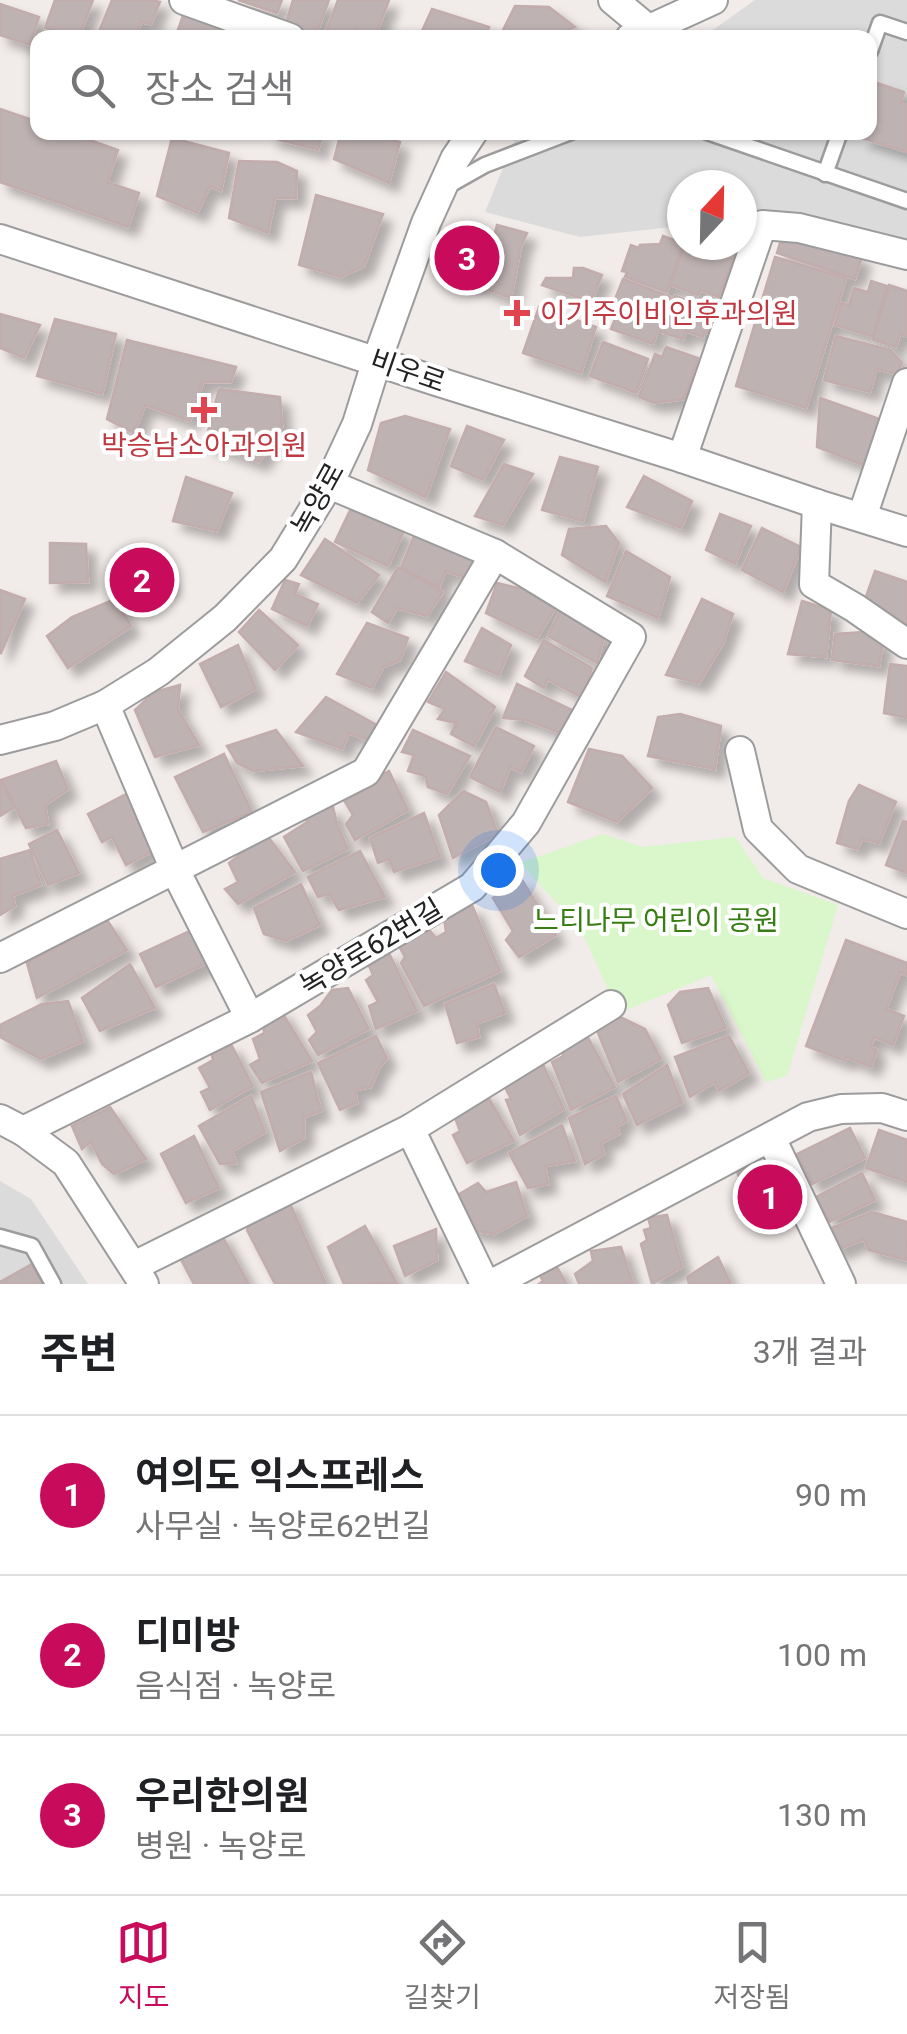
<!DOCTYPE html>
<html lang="ko">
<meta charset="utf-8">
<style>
:root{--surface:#fff;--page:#f2f2f2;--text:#202124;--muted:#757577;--line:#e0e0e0;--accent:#c80b5a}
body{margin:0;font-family:Roboto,"Noto Sans KR",sans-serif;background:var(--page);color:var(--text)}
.compass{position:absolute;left:667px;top:170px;width:90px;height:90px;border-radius:50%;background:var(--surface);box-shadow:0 2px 8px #0004;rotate:22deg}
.you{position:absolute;left:498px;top:870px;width:35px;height:35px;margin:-25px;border:8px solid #fff;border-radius:50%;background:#1a73e8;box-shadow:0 0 0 15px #1a73e833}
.badge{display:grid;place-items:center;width:65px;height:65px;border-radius:50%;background:var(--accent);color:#fff;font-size:32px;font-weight:700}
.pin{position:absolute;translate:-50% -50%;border:5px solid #fff;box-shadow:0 2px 10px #0006}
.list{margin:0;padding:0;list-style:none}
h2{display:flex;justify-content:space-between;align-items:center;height:130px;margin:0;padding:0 40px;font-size:42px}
h2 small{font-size:32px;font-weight:400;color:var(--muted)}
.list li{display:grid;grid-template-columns:65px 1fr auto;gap:30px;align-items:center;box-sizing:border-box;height:160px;padding:0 40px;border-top:2px solid var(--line)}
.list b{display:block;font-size:38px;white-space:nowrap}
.list p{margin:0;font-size:32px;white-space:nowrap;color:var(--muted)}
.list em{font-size:32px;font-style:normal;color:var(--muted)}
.icon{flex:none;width:55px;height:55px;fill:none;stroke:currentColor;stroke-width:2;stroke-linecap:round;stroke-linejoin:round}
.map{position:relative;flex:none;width:907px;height:1284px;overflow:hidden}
.search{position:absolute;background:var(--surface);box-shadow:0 2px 8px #0004;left:30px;right:30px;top:30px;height:110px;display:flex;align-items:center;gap:25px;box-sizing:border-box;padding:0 35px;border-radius:20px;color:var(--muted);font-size:38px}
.sheet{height:610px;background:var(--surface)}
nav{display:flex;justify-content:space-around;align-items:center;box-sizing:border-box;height:140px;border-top:2px solid var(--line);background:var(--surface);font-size:28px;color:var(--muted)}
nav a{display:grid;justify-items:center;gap:5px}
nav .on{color:var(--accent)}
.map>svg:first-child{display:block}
</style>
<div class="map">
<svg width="907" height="1284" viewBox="0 0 907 1284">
<defs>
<filter id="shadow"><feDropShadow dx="9" dy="9" stdDeviation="5" flood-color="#0004"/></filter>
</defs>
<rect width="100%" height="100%" fill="#f1ebe9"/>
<g fill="#dcdbdb">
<polygon points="755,0 907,0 907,247 786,216 742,220 742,185 682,185 682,226 580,237 485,212 516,136 522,133 870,132 870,38 703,37"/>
<polygon points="0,1181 31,1199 88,1284 0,1284"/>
</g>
<polygon fill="#d9f7ca" points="603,834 643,847 735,837 763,878 838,905 787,1076 766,1082 711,975 619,1013 580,928 520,863"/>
<g fill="#bfb2b2" stroke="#c2acac" stroke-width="2.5" filter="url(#shadow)">
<polygon points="55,0 93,0 79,37 45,28"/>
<polygon points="112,0 151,0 160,2 151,24 141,22 135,38 100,38 97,36"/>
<polygon points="238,0 282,0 277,13"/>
<polygon points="293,0 329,0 316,35 286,23"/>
<polygon points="338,0 389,0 375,37 355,29 354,38 350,38 327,29"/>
<polygon points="0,4 39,17 30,45 0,35"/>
<polygon points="515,6 549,7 575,27 548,38 499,38"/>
<polygon points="432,9 489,27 485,38 439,38 422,31"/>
<polygon points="184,13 233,32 232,38 175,38"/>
<polygon points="877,83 904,92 901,103 907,105 907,152 859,137 861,132 870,132 870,105"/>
<polygon points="0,109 38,122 38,132 67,132 118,150 107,182 139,193 128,227 0,182"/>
<polygon points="271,132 323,132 318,150 269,137"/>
<polygon points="341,132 368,132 400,142 389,183 334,159"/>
<polygon points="172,138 229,153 221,191 210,186 197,213 157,196"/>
<polygon points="239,161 277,162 297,171 296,198 275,198 268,233 229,218"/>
<polygon points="316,195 383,214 364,266 341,277 299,265"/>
<polygon points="497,225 527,233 521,246 511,298 450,276 462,235 493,241"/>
<polygon points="663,236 682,243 683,245 667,292 625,277 627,272 622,271 631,245 639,248 640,245 660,244"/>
<polygon points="798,236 862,257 855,279 777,253 780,243"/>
<polygon points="685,245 713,245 735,253 719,297 700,290 698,295 670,285"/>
<polygon points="775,257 846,278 806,408 736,386"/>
<polygon points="574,268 583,268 602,275 591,302 542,285 546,278 573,278"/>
<polygon points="623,279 670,297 653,344 611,329 620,306 613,304"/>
<polygon points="871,281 887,286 873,337 835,325 841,303 849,305 854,288 868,292"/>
<polygon points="889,285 907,291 907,336 900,334 896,347 873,340"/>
<polygon points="675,296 721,312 713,335 704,332 703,337 686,331 683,339 663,333"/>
<polygon points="539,307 596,327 581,373 523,353"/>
<polygon points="0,314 40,325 24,358 0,348"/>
<polygon points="55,319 116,334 102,394 37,376"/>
<polygon points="836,336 891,350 902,363 896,374 876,369 870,392 824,380"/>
<polygon points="127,340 236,367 231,382 203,382 190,421 145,405 134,433 107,419"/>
<polygon points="603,342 648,359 636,393 590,376"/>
<polygon points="666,347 698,358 684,399 654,403 639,397 655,354 662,357"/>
<polygon points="219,389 280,397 282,427 259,462 205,443"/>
<polygon points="820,398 885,421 868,467 817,447"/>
<polygon points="405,416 450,429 426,497 368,470 381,423"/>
<polygon points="467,426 504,440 483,480 451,466"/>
<polygon points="560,457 598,467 583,521 542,510"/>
<polygon points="504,464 533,474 503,525 475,516"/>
<polygon points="644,476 692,501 681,528 627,507"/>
<polygon points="186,477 232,493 217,531 173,521"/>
<polygon points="353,504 404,531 388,566 335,542"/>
<polygon points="720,514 751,526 735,564 706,550"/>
<polygon points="606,526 619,543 605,582 562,555 569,529"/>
<polygon points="762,528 801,547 783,592 742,570"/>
<polygon points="416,531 481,555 471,580 446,571 439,587 401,568"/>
<polygon points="325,539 379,575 357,603 301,575"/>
<polygon points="50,543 86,544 88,582 50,583"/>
<polygon points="626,551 670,577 658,618 607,596"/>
<polygon points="161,565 170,587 122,591 122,569"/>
<polygon points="398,567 443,592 427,616 397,608 388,623 372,612"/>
<polygon points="875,571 907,582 907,624 862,608"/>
<polygon points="524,578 559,602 537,638 486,613 497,583 518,588"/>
<polygon points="285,580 299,584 295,594 318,604 307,626 272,609"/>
<polygon points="0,590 25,599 1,653 0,652"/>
<polygon points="115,599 131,626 68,668 47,636 72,617"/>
<polygon points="702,599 733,614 723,643 699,683 666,675"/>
<polygon points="802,601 831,610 826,657 788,654"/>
<polygon points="563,605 605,634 597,663 548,636"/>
<polygon points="259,610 298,645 275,670 239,632"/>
<polygon points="367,623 408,638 400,660 383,667 372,688 337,674"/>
<polygon points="482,628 511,645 499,675 465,661"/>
<polygon points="864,632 883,641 879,666 832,660 835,634"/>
<polygon points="544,640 592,668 582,698 547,679 544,688 525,676"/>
<polygon points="238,645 256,689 221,707 200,664"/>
<polygon points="890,664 907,666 907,718 884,713"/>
<polygon points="446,672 495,707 474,746 451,734 456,723 438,719 445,709 428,702"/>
<polygon points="517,684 574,711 566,735 526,720 503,718"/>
<polygon points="180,685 178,709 199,745 155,757 135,710 154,692"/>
<polygon points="326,697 384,729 376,743 349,733 342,749 296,732"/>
<polygon points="680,714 721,726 715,769 648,756 658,717"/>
<polygon points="496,727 534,746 521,772 510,767 500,792 470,777"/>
<polygon points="276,730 303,766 253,771 237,763 227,746"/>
<polygon points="413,730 470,756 447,794 428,787 425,776 408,771 414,755 402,752"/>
<polygon points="589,749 622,756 652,788 617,822 568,802"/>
<polygon points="224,754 252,812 203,832 175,777"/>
<polygon points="56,761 68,789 45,805 48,824 26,828 1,780"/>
<polygon points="389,771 408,810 355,840 346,824 353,815 342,797"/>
<polygon points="0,781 15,807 0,816"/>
<polygon points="859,785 896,802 879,843 862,839 857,849 837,843 849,801"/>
<polygon points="132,791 161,847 126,865 112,837 102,842 88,814"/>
<polygon points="463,791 486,802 498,834 453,858 439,815"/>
<polygon points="333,807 337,824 348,849 303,871 284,837 307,822 304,813"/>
<polygon points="424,813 440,857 394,872 389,859 378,863 370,838"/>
<polygon points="903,821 907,822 907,873 886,865"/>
<polygon points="57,830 79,873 48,885 29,844"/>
<polygon points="266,834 295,872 238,904 225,889 238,882 229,863"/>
<polygon points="30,850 41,885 12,896 15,906 0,915 0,859"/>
<polygon points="360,851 385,897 339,910 329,894 318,897 308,877"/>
<polygon points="522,880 556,935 519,957 506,940 513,931 493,898"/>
<polygon points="301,884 320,925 286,941 264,934 254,908"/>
<polygon points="472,905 500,971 424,1006 401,963 405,957 396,941 426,926 436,938 446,932 444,918"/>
<polygon points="107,920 127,950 37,998 27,963"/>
<polygon points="190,931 207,963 156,987 140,954"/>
<polygon points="846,940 907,963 907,975 900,972 886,1009 904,1016 893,1045 874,1037 870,1047 877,1050 871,1067 847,1057 845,1061 806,1046"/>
<polygon points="388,951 417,1011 376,1029 369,1006 378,1002 366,980 373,975 366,959"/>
<polygon points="130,964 155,1008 100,1031 82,998"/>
<polygon points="494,984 505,1013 477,1023 479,1037 457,1043 445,1004"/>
<polygon points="348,988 369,1029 318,1055 309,1040 317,1032 308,1015 320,1006 332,990"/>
<polygon points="708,988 726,1028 682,1043 668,1005 680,992"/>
<polygon points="68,1001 83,1041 41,1059 0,1037 0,1025 42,1004"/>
<polygon points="280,1009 312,1061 262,1083 250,1065 260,1059 253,1039 264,1033 263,1020"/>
<polygon points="620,1017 645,1029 661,1059 618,1082 596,1028"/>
<polygon points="585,1032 615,1087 571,1110 552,1062 563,1056 562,1044"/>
<polygon points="376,1036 387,1058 379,1068 371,1087 355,1090 357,1103 340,1110 318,1063"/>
<polygon points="729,1036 749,1073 719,1091 715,1082 690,1097 675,1057"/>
<polygon points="231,1044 253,1086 210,1110 201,1092 210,1088 199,1068 213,1060 211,1051"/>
<polygon points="540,1058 564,1109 520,1135 506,1100 511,1099 503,1083"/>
<polygon points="667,1065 682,1103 637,1125 623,1094"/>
<polygon points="311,1072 321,1111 304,1117 304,1138 280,1151 261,1092"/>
<polygon points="484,1090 514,1141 467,1163 453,1135 460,1131 453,1112"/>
<polygon points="251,1096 265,1132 232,1151 236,1163 220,1164 199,1126"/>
<polygon points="616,1096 627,1121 617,1126 619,1134 601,1143 604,1154 585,1164 569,1118"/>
<polygon points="110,1107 146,1159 114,1174 102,1164 91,1142 82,1149 72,1126"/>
<polygon points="562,1125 575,1161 545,1166 548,1184 528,1188 509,1153"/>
<polygon points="850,1128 865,1158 812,1184 797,1154"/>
<polygon points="879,1130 907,1140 907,1182 866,1168"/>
<polygon points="194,1136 219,1188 186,1203 161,1154"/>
<polygon points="754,1163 764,1188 784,1184 792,1208 756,1221 736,1169"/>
<polygon points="862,1173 875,1200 829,1222 816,1197"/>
<polygon points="516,1182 527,1216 494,1234 469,1230 451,1199 478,1183 486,1192"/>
<polygon points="288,1199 326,1284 275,1284 247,1230 256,1213"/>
<polygon points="872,1212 907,1222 906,1260 868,1250 864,1239 835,1251 826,1230"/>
<polygon points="667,1215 682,1267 652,1284 641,1244 647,1240 644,1230 651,1228 648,1218"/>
<polygon points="365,1226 397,1283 344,1284 328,1247"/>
<polygon points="436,1229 437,1260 405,1276 394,1246"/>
<polygon points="220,1232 249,1284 194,1284 178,1254"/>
<polygon points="621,1247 633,1284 579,1284 575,1274 593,1261 591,1251"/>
<polygon points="718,1257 731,1284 689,1284 687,1277"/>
<polygon points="32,1264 42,1284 0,1284 0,1282"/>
<polygon points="555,1264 567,1284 539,1284 543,1281 538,1272"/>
</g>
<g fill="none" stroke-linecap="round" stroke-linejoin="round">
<g stroke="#9c9c9c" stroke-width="19">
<g id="service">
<polyline points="870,51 880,23 907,32"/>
<polyline points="707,132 907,201"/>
<polyline points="825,174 840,132"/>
<polyline points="446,187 485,165 571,132"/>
<polyline points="0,1237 32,1246 53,1284"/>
</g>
</g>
<g stroke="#9c9c9c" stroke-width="32">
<g id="minor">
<polyline points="184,0 290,38"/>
<polyline points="613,0 648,29"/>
<polyline points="630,38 713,0"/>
<polyline points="0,239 436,381 682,458 817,504 907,532"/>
<polyline points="682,458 762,225 799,228 907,255"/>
<polyline points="817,504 814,584 855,608 907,644"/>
<polyline points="862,517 907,383"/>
<polyline points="105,705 175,870 250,1018"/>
<polyline points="0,740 55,726 105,705 158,672 225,618 283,559 329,484 357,424 377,360 426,223 455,159 473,132"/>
<polyline points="740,751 758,829 798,869 907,914"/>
<polyline points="0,958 366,772 495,554"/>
<polyline points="0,1119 23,1131 66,1163 144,1284"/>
<polyline points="410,1129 485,1284"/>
<polyline points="23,1131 250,1018 472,887 526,823 631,637 495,554 329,484"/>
<polyline points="771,1138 841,1284"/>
<polyline points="134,1266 410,1129 611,1005"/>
<polyline points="492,1284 808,1117 841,1109 882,1108 907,1116"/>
</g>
</g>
<use href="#service" stroke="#fff" stroke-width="14"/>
<use href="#minor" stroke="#fff" stroke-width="28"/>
</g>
<g fill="#e0444e" stroke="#fff" stroke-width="4">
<path d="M512 298h10v10h10v10h-10v10h-10v-10h-10v-10h10z"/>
<path d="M199 395h10v10h10v10h-10v10h-10v-10h-10v-10h10z"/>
</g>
<g text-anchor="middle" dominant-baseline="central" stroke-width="8" stroke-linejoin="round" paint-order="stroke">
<g font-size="28" fill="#be3a42" stroke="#fff" text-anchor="start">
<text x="540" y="313">이기주이비인후과의원</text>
<text x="204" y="445" text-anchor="middle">박승남소아과의원</text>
</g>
<g font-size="28" fill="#222" stroke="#fff">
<text transform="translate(408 371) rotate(19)">비우로</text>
<text transform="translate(318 499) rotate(-61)">녹양로</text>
<text transform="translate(371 947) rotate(-31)">녹양로62번길</text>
</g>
<g font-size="28" fill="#367d12" stroke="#fff">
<text x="656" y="920">느티나무 어린이 공원</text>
</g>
</g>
</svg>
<svg class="compass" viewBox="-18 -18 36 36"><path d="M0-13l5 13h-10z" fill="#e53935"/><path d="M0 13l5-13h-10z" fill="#757577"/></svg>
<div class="you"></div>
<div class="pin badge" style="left:770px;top:1197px">1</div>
<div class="pin badge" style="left:142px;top:580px">2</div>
<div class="pin badge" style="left:467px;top:258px">3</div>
<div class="search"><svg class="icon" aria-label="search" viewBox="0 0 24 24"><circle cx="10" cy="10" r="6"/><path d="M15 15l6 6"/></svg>장소 검색</div>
</div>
<section class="sheet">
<h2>주변<small>3개 결과</small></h2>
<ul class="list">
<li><span class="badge">1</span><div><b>여의도 익스프레스</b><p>사무실 · 녹양로62번길</p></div><em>90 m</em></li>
<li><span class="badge">2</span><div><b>디미방</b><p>음식점 · 녹양로</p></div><em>100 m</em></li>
<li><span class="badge">3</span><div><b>우리한의원</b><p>병원 · 녹양로</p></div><em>130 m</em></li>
</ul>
</section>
<nav>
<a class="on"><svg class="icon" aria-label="map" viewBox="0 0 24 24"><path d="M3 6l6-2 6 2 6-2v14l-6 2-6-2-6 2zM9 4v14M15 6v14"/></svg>지도</a>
<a><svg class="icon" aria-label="directions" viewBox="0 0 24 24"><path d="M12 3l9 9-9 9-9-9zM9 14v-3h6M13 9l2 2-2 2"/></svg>길찾기</a>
<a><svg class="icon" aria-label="saved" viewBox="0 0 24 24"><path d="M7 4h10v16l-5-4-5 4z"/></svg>저장됨</a>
</nav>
